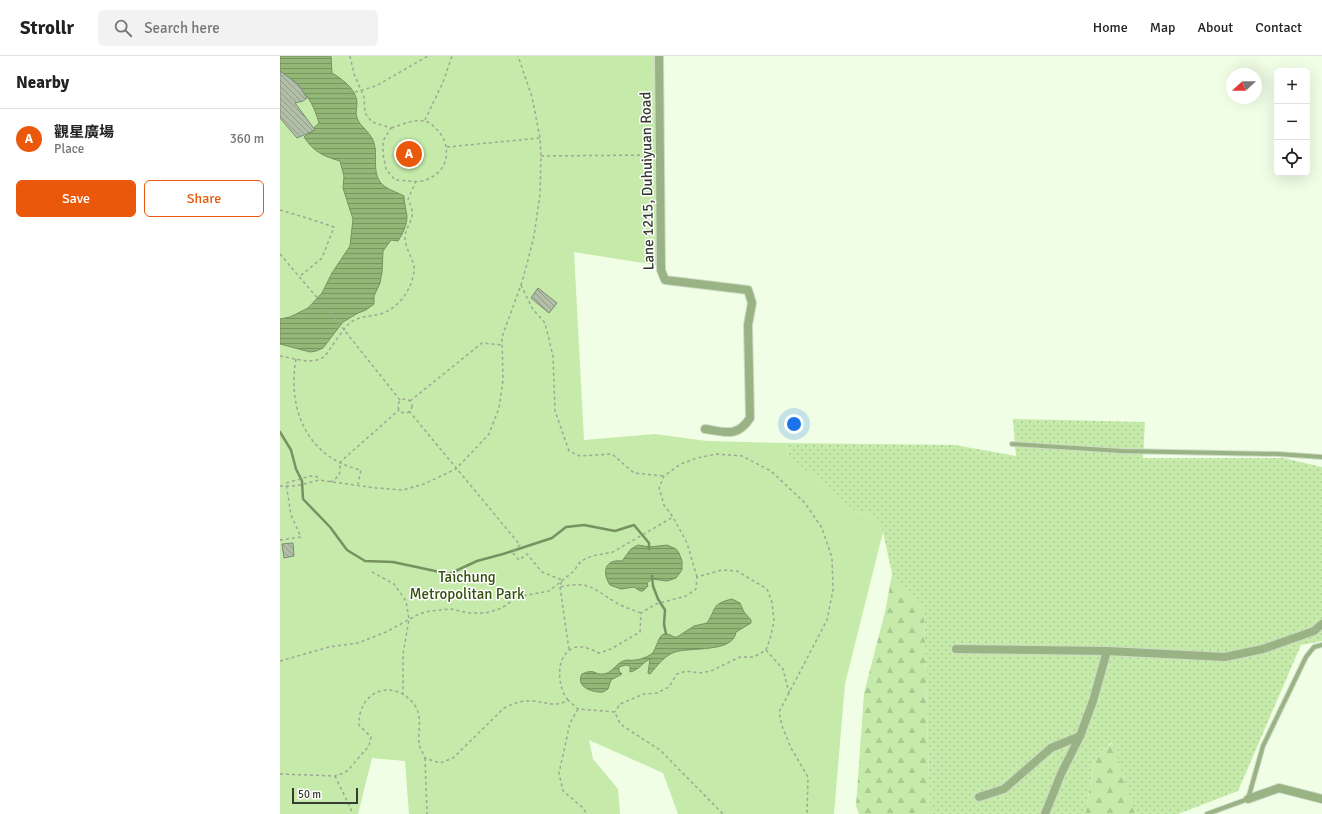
<!DOCTYPE html>
<meta charset="utf-8">
<style>
:root{--surface:#fff;--page:#f2f2f2;--text:#222;--muted:#767676;--line:#e0e0e0;--accent:#ea580c}
body{margin:0;font-family:Signika,"Noto Sans TC",sans-serif;background:var(--page);color:var(--text)}
.controls{position:absolute;right:12px;top:12px;display:grid;overflow:hidden;border-radius:6px;box-shadow:0 4px 16px #0002}
.controls button{width:36px;height:36px;display:grid;place-items:center;padding:0;border:0;border-bottom:1px solid var(--line);background:var(--surface);color:var(--text);font:20px sans-serif}
.compass{position:absolute;left:946px;top:12px;width:36px;height:36px;border-radius:50%;background:var(--surface);box-shadow:0 4px 16px #0002;rotate:249deg}
.scale{position:absolute;left:12px;bottom:10px;width:66px;box-sizing:border-box;padding-left:4px;border:2px solid #363c32;border-top:0;font-size:11px;line-height:14px;white-space:nowrap;color:#363c32;-webkit-text-stroke:3px #fff;paint-order:stroke}
.you{position:absolute;left:514px;top:368px;width:14px;height:14px;margin:-10px;border:3px solid #fff;border-radius:50%;background:#1a73e8;box-shadow:0 0 0 6px #1a73e833}
.badge{display:grid;place-items:center;width:26px;height:26px;border-radius:50%;background:var(--accent);color:#fff;font-size:13px;font-weight:700}
.pin{position:absolute;translate:-50% -50%;border:2px solid #fff;box-shadow:0 1px 4px #0006}
.list{margin:0;padding:0;list-style:none}
h2{display:flex;justify-content:space-between;align-items:center;height:52px;margin:0;padding:0 16px;font-size:17px}
h2 small{font-size:13px;font-weight:400;color:var(--muted)}
.list li{display:grid;grid-template-columns:26px 1fr auto;gap:12px;align-items:center;box-sizing:border-box;height:60px;padding:0 16px;border-top:1px solid var(--line)}
.list b{display:block;font-size:15px;white-space:nowrap}
.list p{margin:0;font-size:13px;white-space:nowrap;color:var(--muted)}
.list em{font-size:13px;font-style:normal;color:var(--muted)}
.actions{display:flex;gap:8px;padding:12px 16px}
.actions a{flex:1;padding:9px 0;border:1px solid var(--accent);border-radius:6px;text-align:center;font-size:14px;color:var(--accent)}
.actions .main{background:var(--accent);color:#fff}
.icon{flex:none;width:22px;height:22px;fill:none;stroke:currentColor;stroke-width:2;stroke-linecap:round;stroke-linejoin:round}
.map{position:relative;flex:none;width:1042px;height:758px;overflow:hidden}
header{display:flex;align-items:center;gap:24px;box-sizing:border-box;height:56px;padding:0 20px;background:var(--surface);border-bottom:1px solid var(--line)}
header strong{font-size:19px}
nav{display:flex;gap:22px;margin-inline-start:auto;font-size:14px}
.search{width:280px;height:36px;background:var(--page);display:flex;align-items:center;gap:10px;box-sizing:border-box;padding:0 14px;border-radius:6px;color:var(--muted);font-size:15px}
main{display:flex}
aside{flex:1;background:var(--surface)}
.map>svg:first-child{display:block}
</style>
<header>
<strong>Strollr</strong>
<div class="search"><svg class="icon" aria-label="search" viewBox="0 0 24 24"><circle cx="10" cy="10" r="6"/><path d="M15 15l6 6"/></svg>Search here</div>
<nav><a>Home</a><a>Map</a><a>About</a><a>Contact</a></nav>
</header>
<main>
<aside>
<h2>Nearby<small></small></h2>
<ul class="list">
<li><span class="badge">A</span><div><b>觀星廣場</b><p>Place</p></div><em>360 m</em></li>
</ul>
<div class="actions"><a class="main">Save</a><a>Share</a></div>
</aside>
<div class="map">
<svg width="1042" height="758" viewBox="0 0 1042 758">
<defs>
<pattern id="grass-dots" width="8" height="8" patternUnits="userSpaceOnUse"><rect width="8" height="8" fill="#c5eaa9"/><path d="M2 2h.1M6 6h.1" fill="none" stroke="#aaca92" stroke-width="1.8" stroke-linecap="round"/></pattern>
<pattern id="forest-firs" width="22" height="20" patternUnits="userSpaceOnUse"><rect width="22" height="20" fill="#c5eaa9"/><path d="M5 1l3.5 6h-7zM16 11l3.5 6h-7z" fill="#aaca92"/></pattern>
<pattern id="water-rules" width="6" height="5" patternUnits="userSpaceOnUse"><rect width="6" height="5" fill="#93b776"/><path d="M0 2.5h6" fill="none" stroke="#799661"/></pattern>
<pattern id="building-back-hatch" width="6" height="6" patternUnits="userSpaceOnUse"><rect width="6" height="6" fill="#b2bfa8"/><path d="M-1 5l2 2M0 0l6 6M5-1l2 2" fill="none" stroke="#929c89"/></pattern>
</defs>
<rect width="100%" height="100%" fill="#f0fee6"/>
<polygon fill="url(#grass-dots)" points="733,363 865,366 863,402 1003,402 1042,411 1042,585 1021,589 958,735 898,758 855,758 832,686 815,702 805,758 650,758 644,556 612,518 603,476 590,458 576,456 508,400 506,387 675,389 736,400"/>
<g fill="url(#forest-firs)">
<polygon points="612,518 644,556 650,758 579,758 576,750 584,637 605,556"/>
<polygon points="833,686 855,758 805,758 815,702"/>
</g>
<polygon fill="#c5eaa9" points="0,0 375,0 376,209 294,196 304,384 375,378 427,385 506,387 508,400 576,456 590,458 603,476 565,628 554,758 398,758 383,717 309,684 313,703 338,733 340,758 129,758 125,705 92,702 78,758 0,758"/>
<g fill="url(#water-rules)" stroke="#779262">
<path d="M0 0H51L52 17C62 23 76 33 77 46 77 52 75 56 77 62 80 71 91 76 94 87 98 99 92 114 100 126 105 133 117 136 124 140 124 147 126 153 127 160 127 169 123 177 118 185L111 184 103 195 102 216 100 227 94 240V248L86 254 78 257 63 266 43 292 36 295 30 296 0 288V263L10 261 28 252 42 237 52 217 70 190 73 163 63 132 64 120 60 105C43 100 34 96 24 81L39 67C32 41 21 32 0 16Z"/>
<path d="M358 489 369 491 387 489 396 493 399 497 402 505V514L396 522 387 525 372 523 367 527 368 530 363 535H360L354 531 341 533 330 529C322 517 324 503 342 505L351 493Z"/>
<path d="M452 543 460 547 464 556 471 564V567L456 576C454 597 410 591 395 596 385 599 377 610 370 618L368 617 370 603C362 607 359 614 350 616V610L346 609 339 611V615L342 618 331 624 328 633 323 636C313 637 295 631 302 618 315 612 314 619 323 618 331 618 336 608 343 605 348 603 351 605 355 604 360 604 366 601 370 599 379 595 376 569 394 581H397L414 570 427 567C437 552 431 548 452 543Z"/>
</g>
<g fill="none" stroke-linecap="round" stroke-linejoin="round">
<g stroke="#779262" stroke-width="2.5">
<polyline points="0,376 11,394 16,413 22,425 23,443 50,471 67,494 85,505 113,506 169,518 197,505 223,498 272,482 286,471 304,469 335,475 354,469 369,487 369,493"/>
<polyline points="372,520 373,530 378,543 385,554 384,568 386,578"/>
</g>
</g>
<g fill="url(#building-back-hatch)" stroke="#7d8a74">
<polygon points="0,15 18,28 27,42 23,45 15,47 35,74 17,82 0,62"/>
<polygon points="258,232 277,247 269,257 251,242"/>
<polygon points="13,487 14,500 4,502 2,488"/>
</g>
<g fill="none" stroke-linecap="round" stroke-linejoin="round">
<g stroke="#cfdbc6" stroke-width="6">
<g id="lane">
<polyline points="732,388 842,395 998,398 1042,401"/>
<polyline points="927,758 968,743 983,690 1026,601 1034,591 1042,589"/>
</g>
</g>
<g stroke="#cfdbc6" stroke-width="10">
<g id="street">
<path d="M379 0 381 214 385 224 468 234 472 247 468 269 470 362C457 382 445 376 425 373"/>
<polyline points="676,593 827,595 945,601 983,593 1034,575 1042,568"/>
<polyline points="699,741 724,733 771,692 800,680"/>
<polyline points="968,743 999,732 1042,743"/>
<polyline points="765,758 781,718 800,680 813,645 827,595"/>
</g>
</g>
<g stroke="#9ca795" stroke-width="1.5" stroke-dasharray="3 3" stroke-linecap="butt">
<path d="M70 0 74 18 84 41 85 57 92 66 111 72 103 85V98L106 113 115 124C125 124 139 128 148 123 171 114 172 85 154 71 152 68 147 65 144 65 133 63 121 69 111 72"/>
<polyline points="75,36 96,30 148,0"/>
<polyline points="145,64 163,26 172,0"/>
<polyline points="167,91 260,82"/>
<polyline points="261,100 372,99"/>
<polyline points="0,154 27,162 54,171 42,202 19,221"/>
<polyline points="0,198 61,270 120,344"/>
<polyline points="241,229 252,252 265,267 273,300 275,355 289,395 300,400 332,398 354,417 384,420"/>
<path d="M0 300C15 302 32 310 45 300 51 292 64 271 71 266 80 260 90 261 100 258 118 253 132 234 134 215 135 204 126 195 125 183 124 173 134 165 132 155 132 151 129 147 128 143L136 125"/>
<path d="M16 303C7 353 27 402 81 414L78 428"/>
<circle cx="125" cy="350" r="7"/>
<polyline points="130,345 202,287 222,289"/>
<path d="M129 355 240 489 232 496 239 504 247 498 262 516 282 524 280 531C309 525 311 531 335 546 343 551 353 554 361 557"/>
<path d="M50 426C59 422 62 416 59 407L119 354"/>
<polyline points="0,430 16,430 39,424 96,432 123,434 144,428 176,413 209,378 219,352 223,324 222,281 241,229 247,208 254,180 260,138 261,100 260,82 252,41 238,0"/>
<polyline points="0,484 21,481 11,459 6,427 31,420 38,421"/>
<polyline points="92,516 114,528 126,545 129,563 123,598 123,638"/>
<polyline points="417,521 407,487 393,461 384,449 379,432 384,420 401,408 417,402 437,398 462,400 491,415 525,447 542,472 552,502 553,534 547,564 499,656 502,670 511,692 528,721 527,758"/>
<polyline points="280,531 289,594"/>
<polyline points="486,594 503,613 509,637"/>
<polyline points="0,605 49,591 78,587 106,576 139,558 150,555 171,553 189,557 206,557 222,552 237,541 269,535 293,516 301,505 312,500 333,496 393,461"/>
<path d="M288 644C278 633 275 603 290 594 299 587 310 593 319 597L331 593 360 576 361 557 376 548 406 540 416 533 417 521 442 514 457 515 487 533 492 546 494 565 490 583 486 594 474 601H460L431 615 420 617 406 615 397 618 389 631 377 637 364 638 340 648 335 656"/>
<polyline points="298,653 290,667 279,717 283,735 302,751 307,758"/>
<polyline points="145,702 147,758"/>
<path d="M0 718 55 720 64 717 68 714 89 690 91 681 79 669C78 633 116 621 136 651 142 662 138 676 139 688 140 692 143 697 145 702L160 707 173 702 224 652C232 648 239 645 248 645 263 644 274 653 288 644L298 653 335 656 338 664 343 670 380 694 443 758"/>
<polyline points="55,720 71,753 71,758"/>
</g>
<use href="#lane" stroke="#99b384" stroke-width="4"/>
<use href="#street" stroke="#99b384" stroke-width="8"/>
</g>
<g text-anchor="middle" dominant-baseline="central" stroke-width="3" stroke-linejoin="round" paint-order="stroke">
<g font-size="15" fill="#363c32" stroke="#fff">
<text transform="translate(367 125) rotate(-91)">Lane 1215, Duhuiyuan Road</text>
</g>
<g font-size="15" fill="#31510a" stroke="#fff">
<text x="187" y="521">Taichung<tspan x="187" dy="17">Metropolitan Park</tspan></text>
</g>
</g>
</svg>
<div class="controls">
<button>+</button>
<button>−</button>
<button><svg class="icon" aria-label="locate" viewBox="0 0 24 24"><circle cx="12" cy="12" r="6"/><path d="M12 2v4M12 18v4M2 12h4M18 12h4"/></svg></button>
</div>
<svg class="compass" viewBox="-18 -18 36 36"><path d="M0-13l5 13h-10z" fill="#e53935"/><path d="M0 13l5-13h-10z" fill="#767676"/></svg>
<div class="scale">50 m</div>
<div class="you"></div>
<div class="pin badge" style="left:129px;top:98px">A</div>
</div>
</main>
